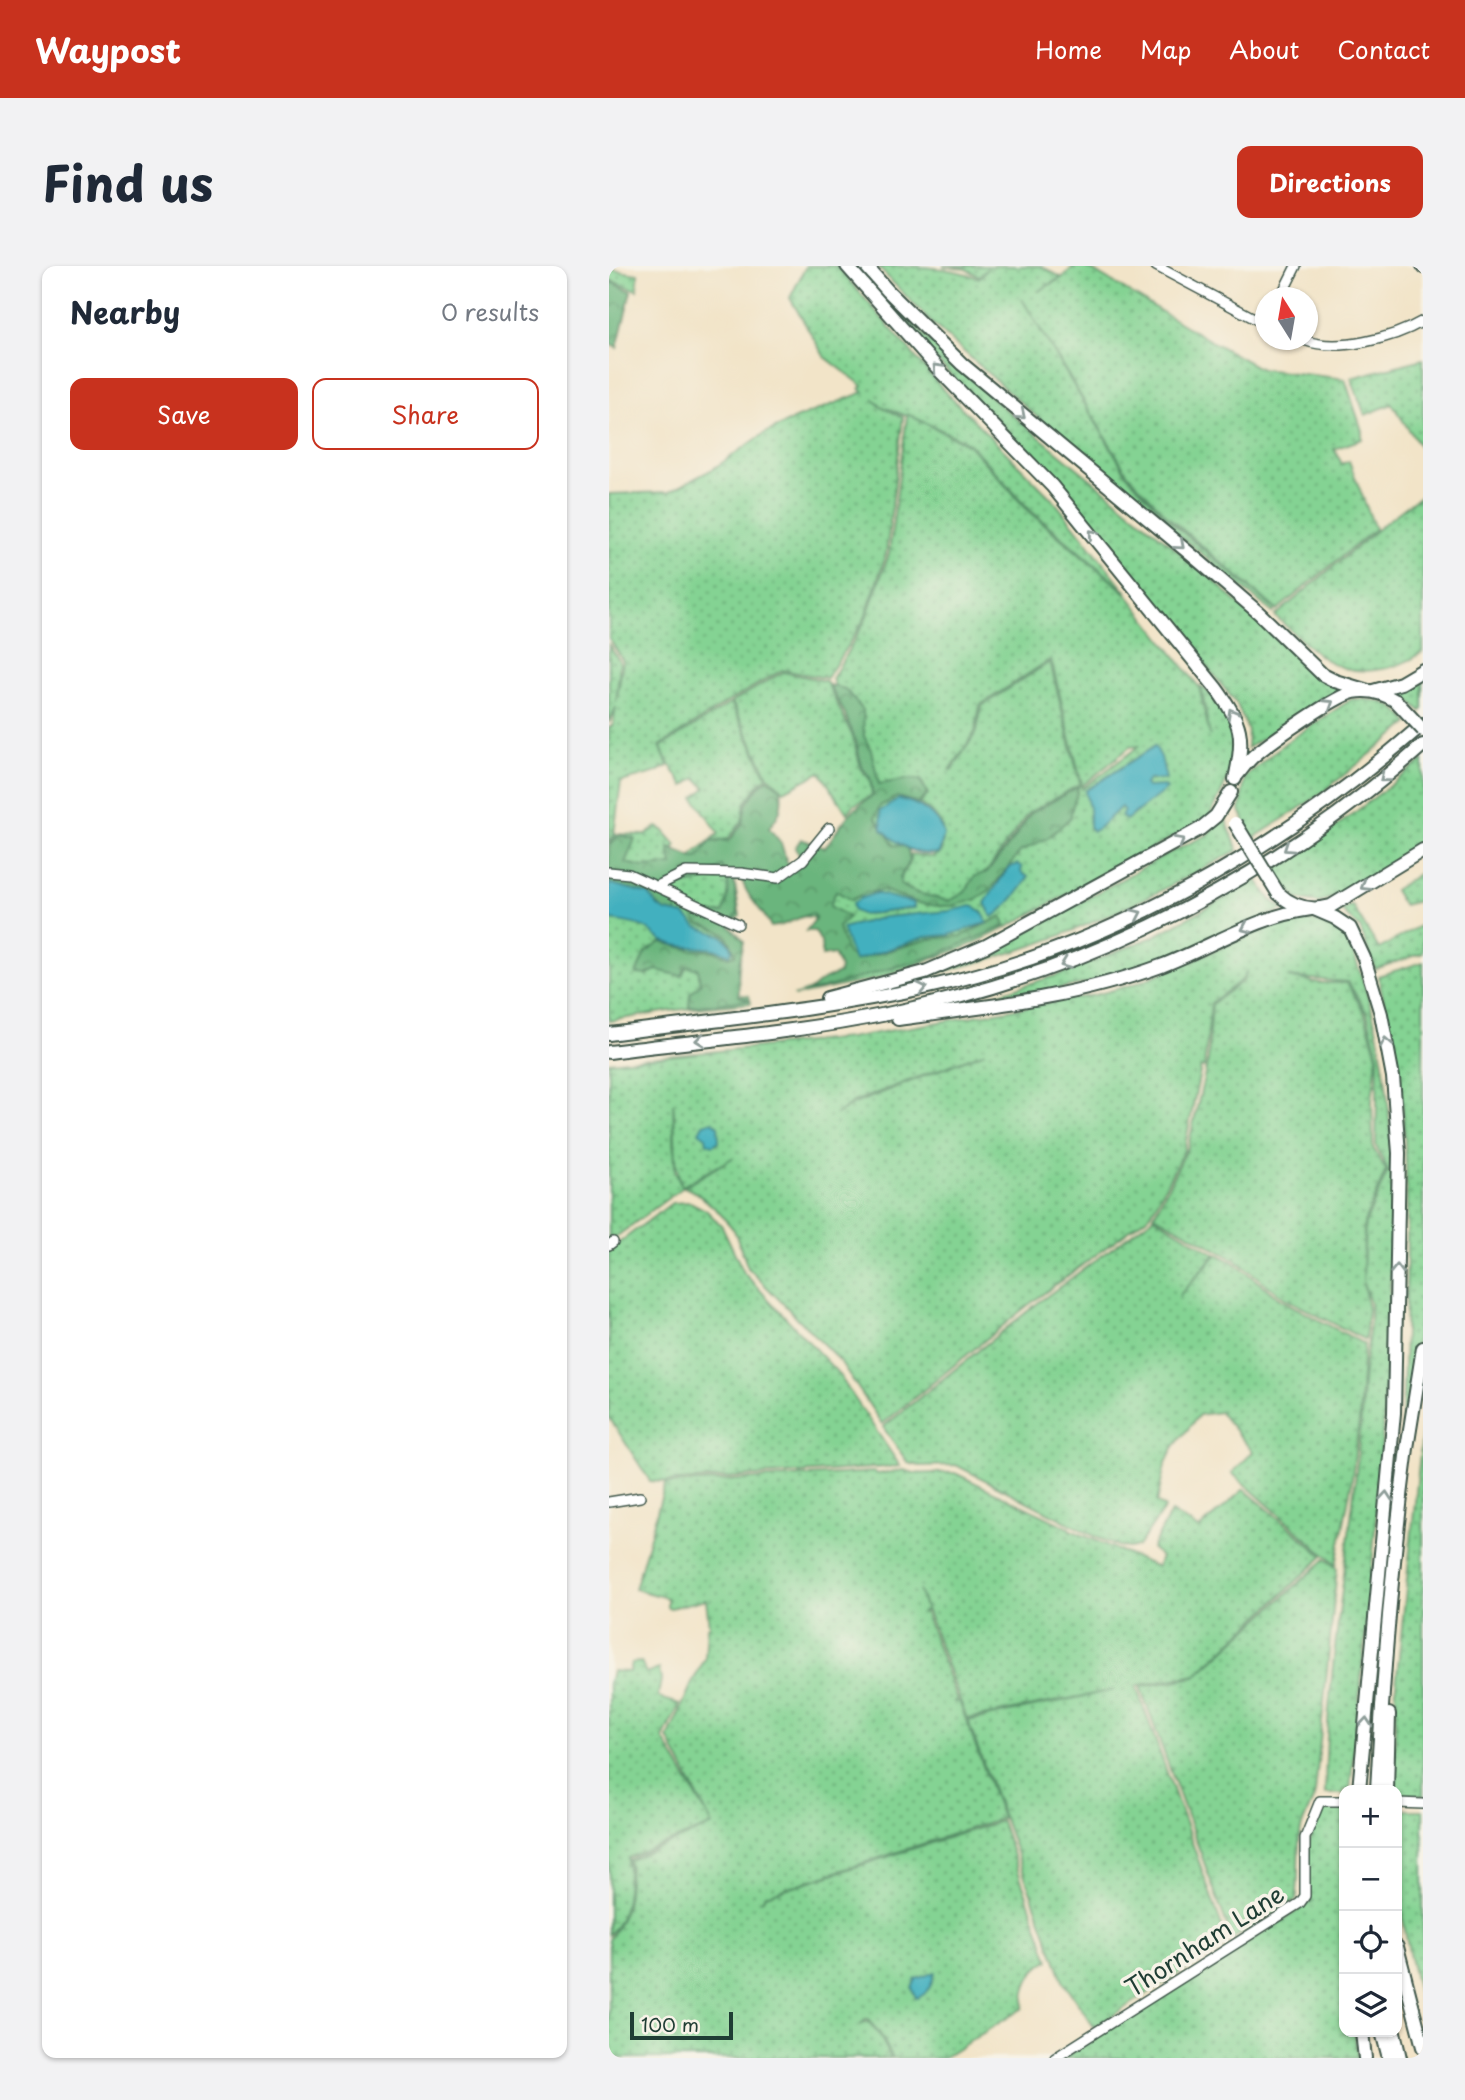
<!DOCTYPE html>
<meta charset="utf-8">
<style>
:root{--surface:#fff;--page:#f2f2f3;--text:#1f2937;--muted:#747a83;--line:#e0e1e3;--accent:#c8321e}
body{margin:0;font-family:"Playpen Sans",sans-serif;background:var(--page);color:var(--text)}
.controls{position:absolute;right:21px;bottom:21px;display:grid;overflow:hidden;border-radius:14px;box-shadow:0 2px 5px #0004}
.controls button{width:63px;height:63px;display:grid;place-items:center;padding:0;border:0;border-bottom:2px solid var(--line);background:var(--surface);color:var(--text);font:35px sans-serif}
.compass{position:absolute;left:646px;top:21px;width:63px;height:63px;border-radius:50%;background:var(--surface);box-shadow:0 2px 5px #0004;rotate:349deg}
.scale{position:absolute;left:21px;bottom:18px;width:103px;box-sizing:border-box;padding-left:7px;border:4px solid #1f3d34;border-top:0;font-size:19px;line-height:24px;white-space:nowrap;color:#1f3d34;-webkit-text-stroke:5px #f7f3e8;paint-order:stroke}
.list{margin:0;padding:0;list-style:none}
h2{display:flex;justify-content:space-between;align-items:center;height:91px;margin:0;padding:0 28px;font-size:30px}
h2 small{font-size:23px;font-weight:400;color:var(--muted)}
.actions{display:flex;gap:14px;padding:21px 28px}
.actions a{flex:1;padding:16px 0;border:2px solid var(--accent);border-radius:14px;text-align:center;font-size:24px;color:var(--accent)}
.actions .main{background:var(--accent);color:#fff}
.icon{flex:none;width:38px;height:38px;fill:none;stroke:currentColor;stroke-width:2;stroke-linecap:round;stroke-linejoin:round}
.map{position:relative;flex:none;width:814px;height:1792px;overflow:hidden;border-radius:14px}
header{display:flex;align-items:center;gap:42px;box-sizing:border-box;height:98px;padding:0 35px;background:var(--accent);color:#fff}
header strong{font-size:33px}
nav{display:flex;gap:38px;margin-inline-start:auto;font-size:24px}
.intro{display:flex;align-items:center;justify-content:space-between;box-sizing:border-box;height:168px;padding:0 42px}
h1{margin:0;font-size:49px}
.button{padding:18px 32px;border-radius:14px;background:var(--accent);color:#fff;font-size:24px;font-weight:700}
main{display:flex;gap:42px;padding:0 42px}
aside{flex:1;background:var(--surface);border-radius:14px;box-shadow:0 2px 5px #0004}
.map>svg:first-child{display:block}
</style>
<header>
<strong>Waypost</strong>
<nav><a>Home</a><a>Map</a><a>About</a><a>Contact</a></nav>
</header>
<div class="intro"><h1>Find us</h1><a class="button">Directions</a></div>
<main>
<aside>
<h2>Nearby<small>0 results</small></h2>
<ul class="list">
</ul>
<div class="actions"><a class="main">Save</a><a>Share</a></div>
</aside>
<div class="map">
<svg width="814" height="1792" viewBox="0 0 814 1792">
<defs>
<pattern id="grass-dots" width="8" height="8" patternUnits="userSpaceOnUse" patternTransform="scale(1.75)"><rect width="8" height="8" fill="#84d393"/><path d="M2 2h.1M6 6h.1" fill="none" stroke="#6bac79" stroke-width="1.8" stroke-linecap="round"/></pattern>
<pattern id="forest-crowns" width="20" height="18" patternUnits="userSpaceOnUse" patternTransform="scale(1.75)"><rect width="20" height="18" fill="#6bb57d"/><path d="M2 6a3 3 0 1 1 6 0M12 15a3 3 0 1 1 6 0" fill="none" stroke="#579467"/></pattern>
</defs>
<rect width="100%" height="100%" fill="#f7f3e8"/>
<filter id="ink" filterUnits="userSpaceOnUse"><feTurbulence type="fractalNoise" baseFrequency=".0143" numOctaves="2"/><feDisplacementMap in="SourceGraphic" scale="14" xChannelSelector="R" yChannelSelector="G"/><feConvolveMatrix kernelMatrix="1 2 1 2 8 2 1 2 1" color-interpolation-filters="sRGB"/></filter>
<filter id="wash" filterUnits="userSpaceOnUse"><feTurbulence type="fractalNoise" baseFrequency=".00686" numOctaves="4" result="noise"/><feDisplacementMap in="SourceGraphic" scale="28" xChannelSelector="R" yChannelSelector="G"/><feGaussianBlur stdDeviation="1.57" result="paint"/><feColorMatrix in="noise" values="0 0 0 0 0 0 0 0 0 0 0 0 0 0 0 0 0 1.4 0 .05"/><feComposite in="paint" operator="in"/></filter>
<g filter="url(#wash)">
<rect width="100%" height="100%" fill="#f2e4c8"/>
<g fill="url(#grass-dots)" stroke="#528864" stroke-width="2" fill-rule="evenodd">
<polygon points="0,0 3,0 4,4 29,8 28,24 0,14"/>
<path d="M197 0H228L333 122 446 236 518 326 421 244 360 177 298 148 360 179 420 246 517 327 590 421 601 470 592 420C640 457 627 506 599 552L393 664 354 682 267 713 184 730 241 711 232 686 221 690 204 651 187 650 216 582 270 527 223 413 256 355 280 288 298 150 272 140 264 133 272 141 294 151 277 288 256 352 218 412 173 404 120 435 51 480 59 500 45 507 12 516 5 568 0 577V462L4 459 7 441 0 457V379L11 396 7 437 14 395 0 372V228L60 226 104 203 156 167 186 153 255 126 251 123 254 120 215 90 181 32ZM442 393 473 519 422 547 389 593 378 605 419 547 471 518 441 396 373 440 368 465 343 504H341L366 466 371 439ZM529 480 526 483 473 523V520L521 481ZM312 514 319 528 311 538C334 553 337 561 332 587L322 591 302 588C303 599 292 605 292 615L288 613 299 589 310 536Z"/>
<polygon points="245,0 250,0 321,75 390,138 599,309 696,400 733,424 638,482 639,465 628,438 502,282 429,196 333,100"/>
<path d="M268 0C301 0 340 0 370 12L379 2 370 10 357 3 334 0H432L452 11 428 26 453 12 465 0H476L605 77 652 103 736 113 753 165V173L725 183 733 198 740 195 766 263 668 344 558 250 519 208 413 33 518 209 557 252 666 344 664 347 438 160 323 57Z"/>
<polygon points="814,93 814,185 783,138 756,149 742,112"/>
<path d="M814 228V386C787 405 745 413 716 393 698 381 682 364 666 350L777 256Z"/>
<polygon points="174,406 217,415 243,469 252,502 261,514 263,529 245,539 238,547 211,506 175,525 159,510 123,436"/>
<polygon points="814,409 814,443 812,445 787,422"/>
<path d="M743 433C770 433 783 435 800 457L709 530 643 573 631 544 636 511 676 477Z"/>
<polygon points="122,437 158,511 150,518 136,537 133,555 119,573 101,575 110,567 85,532 97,522 87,512 75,520 58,495 52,481"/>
<polygon points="814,494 814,576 776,602 729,629 710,637 688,633 664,605 710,574"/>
<path d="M615 550 629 584C575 613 521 642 465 664 410 687 352 701 295 716L345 700 392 680 560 587 598 569Z"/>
<polygon points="48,561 54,564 67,579 64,582 74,597 99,576 126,619 131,650 118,660 133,676 127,728 140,730 142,737 67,744 0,755 0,579 7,568 36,569"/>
<polygon points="814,603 814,634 794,639 785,624 811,607"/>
<polygon points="648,614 662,634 675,643 559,693 484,716 339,743 452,708 544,671"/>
<polygon points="743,639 770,683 814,658 814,687 766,703 751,662 732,644"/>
<path d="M678 654 706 655 735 666C794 793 785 935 779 1071 772 1223 756 1373 741 1524H735V1528H716C717 1390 748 1255 754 1117 755 1097 764 1053 761 1037 759 1030 757 1024 754 1017L759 1043 756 1074 675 1032 625 993 545 949 579 881 599 794 603 738 635 714 638 704 634 713 602 737 595 802 592 801 575 884 542 948 418 1040 273 1158 231 1095 139 1002 125 964 108 944 88 927 75 921 125 891 73 920C63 895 68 865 64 837L66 905 73 922 0 976V796L239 772 486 729 526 718ZM678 711 739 716 758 747 769 790 767 880 779 904 756 958 754 1016 755 956 777 904 764 882 763 835 768 790 755 746 738 717H710ZM376 786 245 838 226 849 244 836Z"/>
<path d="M814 696V1027L796 1161 793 1160C796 1056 802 950 794 846 791 799 779 755 769 710Z"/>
<polygon points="81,936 97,944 113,960 135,1007 228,1106 291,1200 55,1216 41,1215 0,1151 0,984 63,937"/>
<polygon points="545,951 606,988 570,1030 608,988 624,996 672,1034 755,1078 750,1155 742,1220 727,1299 623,1207 644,1186 611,1146 590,1149 564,1182 556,1199 548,1236 556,1242 529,1280 520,1282 509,1280 487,1271 347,1199 311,1200 299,1197 274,1161 430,1036"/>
<polygon points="814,1159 814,1530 788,1528 788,1524 785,1524 787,1419"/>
<path d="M295 1204C310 1211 330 1205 346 1207L460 1262 462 1266V1264L548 1301 552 1291 543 1282 562 1246 590 1263 635 1223 714 1290 587 1409 527 1420 619 1677 485 1761 455 1717 359 1455 505 1424 358 1453 310 1324 317 1345 312 1346 316 1347 348 1434 344 1436 350 1435 393 1552 156 1629 152 1635 157 1629 392 1555 440 1694C420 1704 415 1721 414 1742L334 1792H284L270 1766 258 1753 251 1759 259 1756 270 1768 282 1792H0V1674C20 1646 20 1627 21 1594L104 1559 19 1592C19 1619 20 1648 0 1669V1418L3 1405 20 1406 22 1397 32 1396 37 1407 50 1403 52 1414 49 1429 51 1432 71 1438 54 1472 102 1556 59 1472 84 1415 96 1393 98 1361 100 1360 97 1333 62 1342 58 1341V1332L26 1323 56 1218 266 1206 268 1208Z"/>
<path d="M716 1293 728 1302 706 1527C703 1540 695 1550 692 1563 687 1586 691 1611 687 1634L623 1673 531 1421 586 1411Z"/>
<path d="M714 1540 735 1541V1766H745L749 1792H454L704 1635 699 1634C699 1602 694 1567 714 1540Z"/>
<polygon points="788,1544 814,1544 814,1748 800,1687 788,1619"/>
</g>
<g fill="url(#forest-crowns)" stroke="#457958" stroke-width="2">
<polygon points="0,15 22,25 8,82 0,78"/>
<path d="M220 419 236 423 254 444 255 470 262 484 270 518 300 513 311 514 318 528 310 537 288 531 271 540 266 551 285 579 298 580 301 595 291 611 292 619 308 627 340 635 356 626 366 610 378 606 403 576 421 548 469 521C468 533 461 541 462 551L439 572 412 585 381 624 366 634 343 640H329L309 637 274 624 256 627 242 634 227 625 221 640 240 651 229 661 239 689 262 690 320 673 352 670 393 650 396 660 328 689 209 724 200 725 212 715 230 707 231 702 225 688 213 690 212 676 206 665H197L207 652 203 647 173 659 162 661C154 643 139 634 133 614L125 615 129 647 120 659 135 675 129 703 130 730 141 734 80 741 81 728 91 718 89 702 77 701 73 710 47 704 37 709 27 708 36 687 52 676 82 684 105 685 119 691 126 689C121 667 110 663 89 658L82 647H114C121 631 122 615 113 600L97 614 64 622 56 627 67 633 68 647 59 650 44 634 0 627V580L10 569 26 573 16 597 35 601 63 599 60 582 87 593 101 576 121 574 133 558 137 539 149 521 159 513 172 523C174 541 171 548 160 562L172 577 178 597 190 601 195 596 186 582 192 573 216 582C232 559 239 544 264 530L261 512 253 501 247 476 236 448Z"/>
</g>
<g fill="#42b0bf" stroke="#30767a" stroke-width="2">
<polygon points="546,480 552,491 557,513 540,514 536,518 538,521 555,520 558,523 517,554 512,550 515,545 512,541 489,563 484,565 480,561 480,543 476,525"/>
<path d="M290 533C309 537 328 548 335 568L330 587C307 591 289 579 273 563L271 545Z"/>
<path d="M408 598 413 601 412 606 419 611C416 620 392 648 383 651L376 637 399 602Z"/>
<path d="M0 617 40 628 49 640 57 645 76 649 88 661 112 669 122 679 123 685 121 689C116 687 110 684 105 683 92 681 78 682 66 679 48 674 50 672 37 662 33 659 5 654 0 654Z"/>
<polygon points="267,627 305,637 305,642 254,649 245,645 243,638 252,632"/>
<path d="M363 640C371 643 376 647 378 657L340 669 316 671 245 695 233 662 275 651 340 645Z"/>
<polygon points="103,855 109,860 110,875 104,879 98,877 97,871 90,866 94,858"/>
<path d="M326 1706C323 1717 320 1729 307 1732L303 1722 307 1713Z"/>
</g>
</g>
<g filter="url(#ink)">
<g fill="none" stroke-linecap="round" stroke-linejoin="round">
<g stroke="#3f564a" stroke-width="12">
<g id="minor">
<polyline points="547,0 656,58"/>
<polyline points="812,0 814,3"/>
<polyline points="671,32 687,0"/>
<path d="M695 74C728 87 785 72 814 55"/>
<polyline points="0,606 20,608 129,658"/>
<polyline points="48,620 77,606 132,607 169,612 194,594 220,562"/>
<polyline points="0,979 4,976"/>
<polyline points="0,1236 31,1231"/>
<polyline points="788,1537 814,1538"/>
<polyline points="446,1792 691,1637 696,1630 696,1572 711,1535 735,1535"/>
</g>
</g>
<g stroke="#3f564a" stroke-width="16">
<g id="highway">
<path d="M238 0 332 106 443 220 607 422C633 458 636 469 626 513"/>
<polyline points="257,0 279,25 353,98 591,296 650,347 714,409 726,415 759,425"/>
<polyline points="764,425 792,417 814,404"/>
<path d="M628 509C634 502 639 494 647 488 663 475 726 430 745 426 760 423 774 427 787 435"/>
<path d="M669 627C684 641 701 646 722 640L814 584"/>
<polyline points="705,643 726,652 741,662 755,692 772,748 784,811 790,887 785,1147 750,1524"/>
<polyline points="218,732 316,706 377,680 591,563 607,550 622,526"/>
<path d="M289 753C377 741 468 731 552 700 602 681 648 650 702 643"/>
<path d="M0 768C106 754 214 744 319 721 504 681 673 581 814 458"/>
<path d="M0 786C92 774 186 767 278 748 481 706 658 617 814 479"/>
<path d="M768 1524C774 1410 783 1296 798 1182 803 1149 809 1115 814 1082"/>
<polyline points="778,1524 780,1448"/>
<polyline points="788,1681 814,1781"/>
<polyline points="753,1766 756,1792"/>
<polyline points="773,1766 780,1792"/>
<polyline points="785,1766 791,1792"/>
</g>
</g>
<use href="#minor" stroke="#fff" stroke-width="9"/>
<use href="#highway" stroke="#fff" stroke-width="12"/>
<g stroke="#3f564a" stroke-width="16" stroke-linecap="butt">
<g id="highway-bridge">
<polyline points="787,435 814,464"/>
<polyline points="626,557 669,627"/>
</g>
</g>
<use href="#highway-bridge" stroke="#fff" stroke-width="12"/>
</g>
<defs><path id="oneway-chevron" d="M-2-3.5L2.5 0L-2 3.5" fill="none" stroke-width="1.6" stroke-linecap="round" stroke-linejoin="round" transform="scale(1.75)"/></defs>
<g stroke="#8f9e9a">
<use href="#oneway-chevron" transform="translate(328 102) rotate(-133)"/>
<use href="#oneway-chevron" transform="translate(412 149) rotate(40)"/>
<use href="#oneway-chevron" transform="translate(484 268) rotate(-130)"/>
<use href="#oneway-chevron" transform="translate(571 279) rotate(41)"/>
<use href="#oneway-chevron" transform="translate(720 438) rotate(-33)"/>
<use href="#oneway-chevron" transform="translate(623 447) rotate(-119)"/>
<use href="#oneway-chevron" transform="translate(775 512) rotate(141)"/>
<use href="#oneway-chevron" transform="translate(571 575) rotate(-29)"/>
<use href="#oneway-chevron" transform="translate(679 582) rotate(146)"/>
<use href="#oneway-chevron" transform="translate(756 620) rotate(148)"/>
<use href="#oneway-chevron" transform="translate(528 648) rotate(-25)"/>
<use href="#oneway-chevron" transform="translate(637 662) rotate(156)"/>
<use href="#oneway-chevron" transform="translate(456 698) rotate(159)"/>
<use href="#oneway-chevron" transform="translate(313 722) rotate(-12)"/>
<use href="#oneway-chevron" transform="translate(91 774) rotate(174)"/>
<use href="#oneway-chevron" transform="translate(777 776) rotate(-101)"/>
<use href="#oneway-chevron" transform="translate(788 1003) rotate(-89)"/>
<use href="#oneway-chevron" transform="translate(777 1230) rotate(-85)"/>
<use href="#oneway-chevron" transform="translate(757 1456) rotate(-85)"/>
</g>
</g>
<g text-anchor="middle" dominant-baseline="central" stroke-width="7" stroke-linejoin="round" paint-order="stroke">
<g font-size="24" fill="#1f3d34" stroke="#f7f3e8">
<text transform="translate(595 1674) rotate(-33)">Thornham Lane</text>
</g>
</g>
</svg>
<div class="controls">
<button>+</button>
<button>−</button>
<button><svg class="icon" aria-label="locate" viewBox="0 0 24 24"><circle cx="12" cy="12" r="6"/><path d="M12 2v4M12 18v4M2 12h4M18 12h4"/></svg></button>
<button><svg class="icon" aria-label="layers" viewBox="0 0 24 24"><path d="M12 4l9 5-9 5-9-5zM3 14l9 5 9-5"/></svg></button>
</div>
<svg class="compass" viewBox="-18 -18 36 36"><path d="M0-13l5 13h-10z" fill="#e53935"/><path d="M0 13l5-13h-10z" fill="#747a83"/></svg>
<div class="scale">100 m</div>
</div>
</main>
